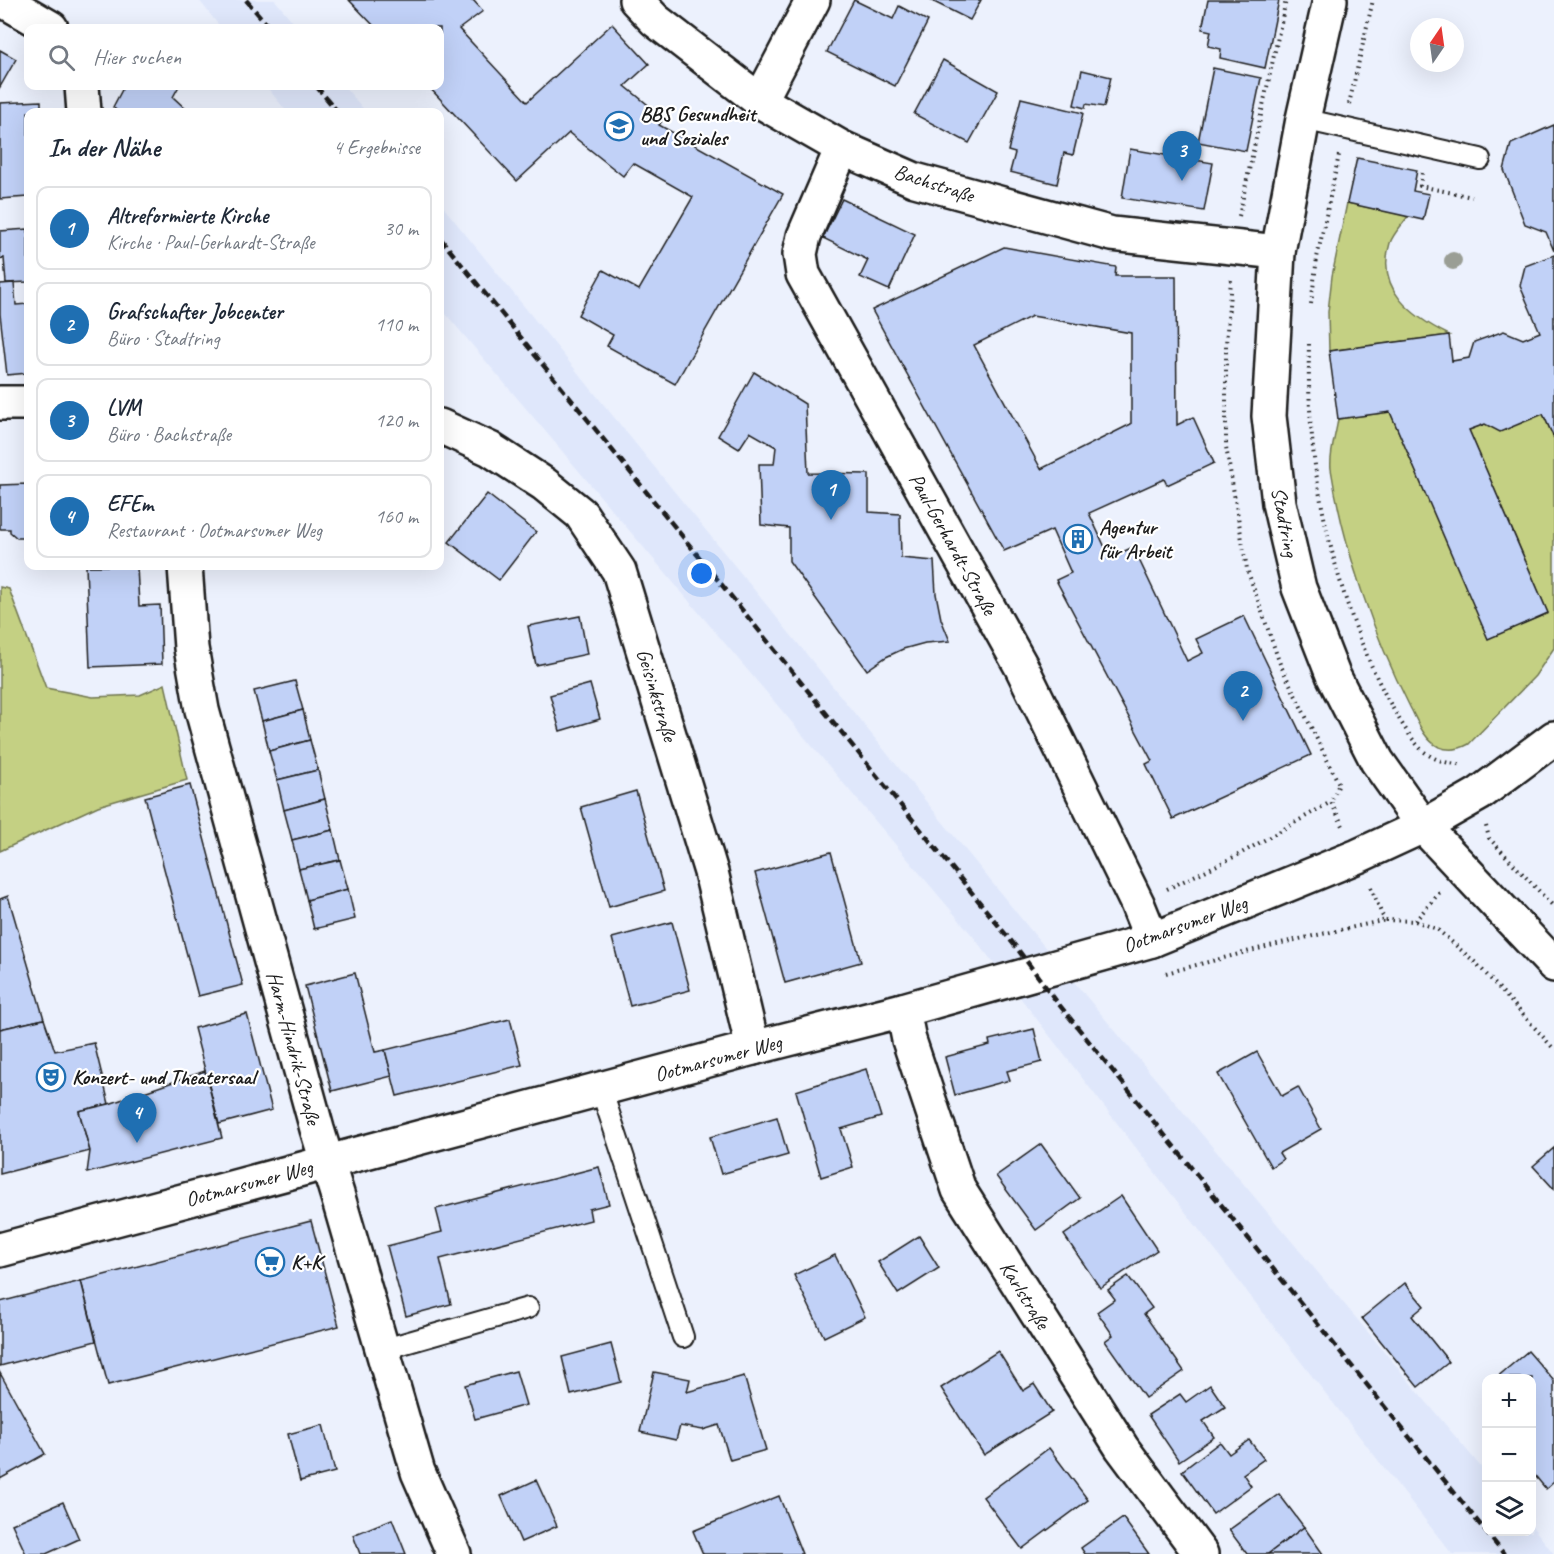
<!DOCTYPE html>
<html lang="de">
<meta charset="utf-8">
<style>
:root{--surface:#fff;--page:#f6f6f7;--text:#1f2937;--muted:#747a83;--line:#e0e1e3;--accent:#1f6fb2}
body{margin:0;font-family:Caveat,sans-serif;background:var(--page);color:var(--text)}
.controls{position:absolute;right:18px;bottom:18px;display:grid;overflow:hidden;border-radius:12px;box-shadow:0 6px 24px #0002}
.controls button{width:54px;height:54px;display:grid;place-items:center;padding:0;border:0;border-bottom:2px solid var(--line);background:var(--surface);color:var(--text);font:30px sans-serif}
.compass{position:absolute;left:1410px;top:18px;width:54px;height:54px;border-radius:50%;background:var(--surface);box-shadow:0 6px 24px #0002;rotate:13deg}
.you{position:absolute;left:702px;top:574px;width:21px;height:21px;margin:-15px;border:4px solid #fff;border-radius:50%;background:#1a73e8;box-shadow:0 0 0 9px #1a73e833}
.badge{display:grid;place-items:center;width:39px;height:39px;border-radius:50%;background:var(--accent);color:#fff;font-size:20px;font-weight:700}
.pin{position:absolute;translate:-50% -50px;filter:drop-shadow(0 2px 3px #0008)}
.pin::after{content:'';position:absolute;top:32px;width:21px;height:18px;background:inherit;clip-path:polygon(0 0,100% 0,50% 100%)}
.list{margin:0;padding:0;list-style:none}
h2{display:flex;justify-content:space-between;align-items:center;height:78px;margin:0;padding:0 24px;font-size:26px}
h2 small{font-size:20px;font-weight:400;color:var(--muted)}
.list li{display:grid;grid-template-columns:39px 1fr auto;gap:18px;align-items:center;box-sizing:border-box;height:84px;margin:0 12px 12px;padding:0 12px;border:2px solid var(--line);border-radius:12px}
.list b{display:block;font-size:22px;white-space:nowrap}
.list p{margin:0;font-size:20px;white-space:nowrap;color:var(--muted)}
.list em{font-size:20px;font-style:normal;color:var(--muted)}
.icon{flex:none;width:33px;height:33px;fill:none;stroke:currentColor;stroke-width:2;stroke-linecap:round;stroke-linejoin:round}
.map{position:relative;flex:none;width:1554px;height:1554px;overflow:hidden}
.search{position:absolute;background:var(--surface);box-shadow:0 6px 24px #0002;left:24px;top:24px;width:420px;height:66px;display:flex;align-items:center;gap:15px;box-sizing:border-box;padding:0 21px;border-radius:12px;color:var(--muted);font-size:22px}
.panel{position:absolute;background:var(--surface);box-shadow:0 6px 24px #0002;left:24px;top:108px;width:420px;height:462px;border-radius:12px}
.map>svg:first-child{display:block}
</style>
<div class="map">
<svg width="1554" height="1554" viewBox="0 0 1554 1554">
<rect width="100%" height="100%" fill="#ecf1fd"/>
<filter id="ink" filterUnits="userSpaceOnUse"><feTurbulence type="fractalNoise" baseFrequency=".0167" numOctaves="2"/><feDisplacementMap in="SourceGraphic" scale="12" xChannelSelector="R" yChannelSelector="G"/><feConvolveMatrix kernelMatrix="1 2 1 2 8 2 1 2 1" color-interpolation-filters="sRGB"/></filter>
<g filter="url(#ink)">
<g fill="#dfe7fb">
<polygon points="199,0 275,0 298,28 221,28"/>
<polygon points="266,86 344,86 366,112 287,112"/>
<polygon points="440,203 1028,927 1486,1473 1486,1532 1532,1532 1532,1526 1554,1554 1452,1554 1308,1371 972,935 440,307"/>
</g>
<g fill="#c4d083" stroke="#707650" stroke-width="1.5">
<path d="M1347 203 1408 216C1402 226 1394 232 1390 243 1375 290 1413 317 1449 335L1329 351 1328 312 1332 276Z"/>
<path d="M1390 412 1489 638 1548 613 1469 430 1485 424 1543 414 1554 439V648L1535 676 1469 744C1460 749 1449 751 1439 747 1424 740 1417 720 1410 707 1374 636 1343 547 1331 469 1329 454 1336 434 1338 419Z"/>
<polygon points="0,587 9,589 46,688 93,697 140,695 165,684 187,780 98,806 0,851"/>
</g>
<g fill="#c1d1f7" stroke="#1c1c1c" stroke-width="1.5" fill-rule="evenodd">
<polygon points="349,0 473,0 483,11 459,29 527,102 612,24 649,64 625,86 664,118 659,125 783,194 675,384 607,346 613,335 578,315 603,270 639,290 693,197 633,163 623,176 569,133 517,181 428,86 440,86 440,28 376,28"/>
<polygon points="854,0 893,19 899,6 928,21 895,86 827,52"/>
<polygon points="930,0 981,0 970,20"/>
<polygon points="1208,0 1279,0 1265,68 1220,58 1221,49 1208,46 1211,31 1202,29"/>
<polygon points="0,50 16,59 0,87"/>
<polygon points="943,60 998,91 969,143 914,114"/>
<polygon points="1213,68 1261,78 1246,151 1198,142"/>
<polygon points="1082,70 1111,77 1104,107 1086,104 1085,108 1074,105"/>
<polygon points="124,86 179,86 173,97 189,112 118,112 113,107"/>
<polygon points="1021,98 1083,113 1073,155 1064,153 1057,184 1010,172 1015,153 1008,151"/>
<polygon points="41,101 41,112 28,112 28,197 0,199 0,103"/>
<polygon points="1554,125 1554,251 1546,232 1525,224 1504,170 1511,144"/>
<polygon points="1130,149 1213,163 1204,211 1122,198"/>
<polygon points="1357,158 1417,170 1413,191 1429,194 1423,220 1347,203"/>
<polygon points="842,199 915,234 889,290 860,277 868,260 823,238"/>
<polygon points="28,229 28,282 6,283 4,258 0,259 0,231"/>
<path d="M1004 247 1116 267 1115 276H1176L1177 425 1193 417 1214 463 1167 485 1164 479 1089 513 1110 558 1133 547 1187 661 1203 653 1196 639 1244 616 1311 755 1173 819 1146 764 1152 761 1056 580 1071 573 1052 530 1004 551 872 310ZM1032 316 1131 333V424L1041 469 974 345Z"/>
<polygon points="1554,255 1554,438 1543,414 1500,432 1485,424 1469,430 1548,613 1488,639 1390,412 1338,419 1329,351 1449,335 1452,361 1469,358 1474,342 1504,331 1523,339 1540,332 1520,286 1525,266"/>
<polygon points="14,283 16,305 28,304 28,373 7,375 0,314 0,284"/>
<polygon points="754,372 805,404 808,473 869,474 869,512 900,514 901,558 934,561 936,594 941,619 950,641 925,643 903,649 886,657 867,670 789,561 789,528 761,525 759,464 774,464 776,447 750,432 739,449 718,436"/>
<polygon points="28,484 28,531 24,538 17,538 10,532 10,529 0,529 0,485"/>
<polygon points="487,494 536,532 499,580 449,542"/>
<polygon points="86,566 137,566 139,606 160,605 162,664 90,667"/>
<polygon points="580,616 587,654 536,665 528,626"/>
<polygon points="295,681 303,710 262,721 254,691"/>
<polygon points="590,684 600,719 560,731 550,695"/>
<polygon points="303,710 310,740 269,751 262,721"/>
<polygon points="310,740 318,770 277,780 269,751"/>
<polygon points="318,770 325,799 284,810 277,780"/>
<polygon points="190,785 243,985 198,996 145,797"/>
<polygon points="636,791 664,891 609,907 581,807"/>
<polygon points="325,799 333,830 292,840 284,810"/>
<polygon points="333,830 340,860 299,869 292,840"/>
<polygon points="831,852 861,962 785,983 755,873"/>
<polygon points="340,860 348,889 307,900 299,869"/>
<polygon points="348,889 355,919 314,929 307,900"/>
<polygon points="8,896 44,1019 0,1029 0,899"/>
<polygon points="672,922 690,990 630,1006 612,938"/>
<polygon points="355,973 375,1052 385,1050 392,1076 332,1091 305,986"/>
<polygon points="247,1014 272,1110 219,1124 194,1028"/>
<polygon points="44,1019 55,1051 94,1043 109,1104 79,1111 90,1151 0,1174 0,1029"/>
<polygon points="510,1019 522,1065 397,1096 385,1050"/>
<polygon points="1034,1029 1042,1062 1007,1071 1010,1080 955,1095 945,1057 990,1045 989,1040"/>
<polygon points="1257,1052 1282,1096 1298,1087 1321,1129 1279,1153 1283,1159 1271,1167 1218,1074"/>
<polygon points="866,1069 881,1117 841,1129 853,1167 821,1177 796,1091"/>
<polygon points="205,1071 222,1138 87,1173 90,1151 79,1111 109,1104"/>
<polygon points="777,1117 788,1155 721,1174 710,1137"/>
<polygon points="1041,1144 1080,1198 1036,1230 996,1176"/>
<polygon points="1554,1148 1554,1189 1533,1166"/>
<polygon points="599,1167 609,1204 589,1209 591,1220 440,1259 451,1304 406,1316 387,1246 442,1232 436,1209"/>
<polygon points="1121,1196 1157,1250 1100,1288 1064,1235"/>
<polygon points="311,1221 339,1326 108,1385 81,1281"/>
<polygon points="919,1236 939,1268 898,1294 878,1262"/>
<polygon points="835,1255 865,1317 824,1337 794,1275"/>
<polygon points="1128,1276 1152,1308 1144,1314 1184,1371 1145,1398 1105,1341 1113,1335 1097,1312 1115,1299 1108,1290"/>
<polygon points="81,1281 96,1341 0,1366 0,1302"/>
<polygon points="1405,1283 1424,1306 1412,1316 1449,1362 1418,1387 1362,1318"/>
<polygon points="611,1344 621,1382 571,1395 562,1357"/>
<polygon points="998,1351 1023,1391 1034,1384 1052,1412 984,1455 941,1388"/>
<polygon points="1528,1351 1554,1381 1554,1482 1546,1489 1532,1472 1532,1378 1496,1378"/>
<polygon points="516,1371 526,1405 475,1419 465,1385"/>
<polygon points="654,1372 690,1379 687,1392 744,1376 766,1450 730,1460 719,1425 703,1430 680,1426 676,1440 640,1432"/>
<polygon points="0,1373 45,1454 0,1479"/>
<polygon points="1210,1385 1225,1407 1203,1421 1214,1437 1179,1461 1148,1415 1180,1394 1186,1402"/>
<polygon points="323,1425 335,1472 300,1481 288,1434"/>
<polygon points="1249,1440 1264,1459 1243,1474 1251,1486 1213,1514 1182,1471 1220,1442 1229,1454"/>
<polygon points="1049,1448 1088,1500 1022,1549 983,1497"/>
<polygon points="536,1480 557,1526 521,1542 501,1496"/>
<polygon points="1279,1494 1304,1527 1268,1554 1247,1554 1229,1530"/>
<polygon points="779,1496 802,1554 703,1554 693,1531"/>
<polygon points="63,1502 79,1539 46,1554 26,1554 12,1524"/>
<polygon points="1123,1518 1149,1554 1085,1554 1081,1548"/>
<polygon points="392,1519 406,1554 360,1554 353,1535"/>
<polygon points="1304,1527 1323,1554 1268,1554"/>
</g>
<g fill="none" stroke-linecap="round" stroke-linejoin="round">
<g stroke="#1c1c1c" stroke-width="24">
<g id="service">
<polyline points="1303,119 1480,159"/>
<polyline points="601,1089 683,1337"/>
<polyline points="381,1350 528,1308"/>
</g>
</g>
<g stroke="#1c1c1c" stroke-width="38">
<g id="minor">
<polyline points="3,0 51,28"/>
<polyline points="636,0 655,20 760,101 842,148 915,180 1112,234 1278,252"/>
<polyline points="82,86 84,112"/>
<polyline points="760,101 813,0"/>
<polyline points="842,148 804,236 800,254 803,274 1021,666 1137,903 1152,940"/>
<polyline points="0,403 28,403"/>
<polyline points="440,426 490,449 544,484 581,514 619,571 711,872 753,1048"/>
<polyline points="185,566 191,648 202,710 317,1129 338,1197 418,1472 454,1554"/>
<polyline points="1423,826 1479,794 1554,738"/>
<polyline points="903,1010 909,1040 959,1190 1122,1448 1201,1554"/>
</g>
</g>
<g stroke="#1c1c1c" stroke-width="38">
<g id="tertiary">
<polyline points="1330,0 1303,119 1278,252 1269,416 1279,503 1299,588 1333,675 1377,761 1423,826 1554,965"/>
<polyline points="0,1250 753,1048 903,1010 1152,940 1358,856 1423,826"/>
</g>
</g>
<g stroke="#1c1c1c" stroke-width="4" stroke-dasharray="1.5 4.5" stroke-linecap="butt">
<polyline points="1349,104 1373,0"/>
<polyline points="1422,173 1420,186 1472,197"/>
<polyline points="1239,216 1286,0"/>
<polyline points="1231,280 1226,344 1226,447 1247,569 1280,664 1339,784 1331,802 1343,826"/>
<polyline points="1311,304 1317,258 1339,155"/>
<path d="M1309 344C1308 383 1310 420 1314 458 1325 540 1348 622 1386 696 1396 714 1407 734 1421 749 1432 759 1444 763 1458 764L1461 767"/>
<polyline points="1486,826 1489,838 1554,907"/>
<polyline points="1371,887 1382,915 1386,920 1415,921 1437,929 1477,964 1554,1049"/>
<polyline points="1167,889 1238,855 1331,802"/>
<polyline points="1415,921 1440,892"/>
<polyline points="1166,973 1281,943 1386,920"/>
</g>
<use href="#service" stroke="#fff" stroke-width="20"/>
<use href="#minor" stroke="#fff" stroke-width="33"/>
<use href="#tertiary" stroke="#fff" stroke-width="33"/>
<g stroke="#1c1c1c" stroke-width="4.5" stroke-dasharray="9 4.5" stroke-linecap="butt">
<polyline points="246,0 270,28"/>
<polyline points="316,86 338,112"/>
<polyline points="440,238 1016,947 1057,1002 1504,1554"/>
</g>
</g>
<circle fill="#9a9e95" cx="1453" cy="261" r="9"/>
</g>
<defs>
<g id="school-ring" transform="scale(1.5)"><circle r="9.5" fill="#fff" stroke="#1f6fb2" stroke-width="1.5"/><path d="M0-5L7-2L0 1L-7-2ZM-4 1L0 2.5L4 1V4Q0 6-4 4Z" fill="#1f6fb2"/></g>
<g id="building-ring" transform="scale(1.5)"><circle r="9.5" fill="#fff" stroke="#1f6fb2" stroke-width="1.5"/><path d="M-4-6H4V6H1V3H-1V6H-4ZM-2.5-4.3h1.7v1.8h-1.7ZM.8-4.3h1.7v1.8H.8ZM-2.5-1h1.7V.8h-1.7ZM.8-1h1.7V.8H.8Z" fill="#1f6fb2"/></g>
<g id="theatre-ring" transform="scale(1.5)"><circle r="9.5" fill="#fff" stroke="#1f6fb2" stroke-width="1.5"/><path d="M-5-5.5Q0-4 5-5.5V0Q5 5 0 6Q-5 5-5 0ZM-3.3-2.5H-1v1.5H-3.3ZM1-2.5H3.3v1.5H1ZM-2.8 1Q0 5.5 2.8 1Z" fill="#1f6fb2"/></g>
<g id="supermarket-ring" transform="scale(1.5)"><circle r="9.5" fill="#fff" stroke="#1f6fb2" stroke-width="1.5"/><path d="M-6-5.5h2.5l.6 2H6L4.5 2H-2.5L-4.4-4H-6ZM-1.5 3.2a1.3 1.3 0 1 0 .1 0ZM3 3.2a1.3 1.3 0 1 0 .1 0Z" fill="#1f6fb2"/></g>
</defs>
<g fill-rule="evenodd">
<use href="#school-ring" x="619" y="126"/>
<use href="#building-ring" x="1078" y="539"/>
<use href="#theatre-ring" x="51" y="1077"/>
<use href="#supermarket-ring" x="270" y="1262"/>
</g>
<g text-anchor="middle" dominant-baseline="central" stroke-width="4.5" stroke-linejoin="round" paint-order="stroke">
<g font-size="21" font-weight="bold" fill="#1c1c1c" stroke="#fff" text-anchor="start">
<text x="640" y="114">BBS Gesundheit<tspan x="640" dy="24">und Soziales</tspan></text>
<text x="1099" y="527">Agentur<tspan x="1099" dy="24">für Arbeit</tspan></text>
<text x="72" y="1077">Konzert- und Theatersaal</text>
<text x="291" y="1262">K+K</text>
</g>
<g font-size="21" fill="#1c1c1c" stroke="#fff">
<text transform="translate(934 183) rotate(18)">Bachstraße</text>
<text transform="translate(1285 522) rotate(79)">Stadtring</text>
<text transform="translate(953 544) rotate(61)">Paul-Gerhardt-Straße</text>
<text transform="translate(657 695) rotate(73)">Geisinkstraße</text>
<text transform="translate(1185 924) rotate(-20)">Ootmarsumer Weg</text>
<text transform="translate(294 1048) rotate(75)">Harm-Hindrik-Straße</text>
<text transform="translate(718 1058) rotate(-15)">Ootmarsumer Weg</text>
<text transform="translate(249 1183) rotate(-15)">Ootmarsumer Weg</text>
<text transform="translate(1025 1295) rotate(58)">Karlstraße</text>
</g>
</g>
</svg>
<div class="controls">
<button>+</button>
<button>−</button>
<button><svg class="icon" aria-label="layers" viewBox="0 0 24 24"><path d="M12 4l9 5-9 5-9-5zM3 14l9 5 9-5"/></svg></button>
</div>
<svg class="compass" viewBox="-18 -18 36 36"><path d="M0-13l5 13h-10z" fill="#e53935"/><path d="M0 13l5-13h-10z" fill="#747a83"/></svg>
<div class="you"></div>
<div class="pin badge" style="left:831px;top:520px">1</div>
<div class="pin badge" style="left:1243px;top:721px">2</div>
<div class="pin badge" style="left:1182px;top:181px">3</div>
<div class="pin badge" style="left:137px;top:1143px">4</div>
<div class="search"><svg class="icon" aria-label="search" viewBox="0 0 24 24"><circle cx="10" cy="10" r="6"/><path d="M15 15l6 6"/></svg>Hier suchen</div>
<section class="panel">
<h2>In der Nähe<small>4 Ergebnisse</small></h2>
<ul class="list">
<li><span class="badge">1</span><div><b>Altreformierte Kirche</b><p>Kirche · Paul-Gerhardt-Straße</p></div><em>30 m</em></li>
<li><span class="badge">2</span><div><b>Grafschafter Jobcenter</b><p>Büro · Stadtring</p></div><em>110 m</em></li>
<li><span class="badge">3</span><div><b>LVM</b><p>Büro · Bachstraße</p></div><em>120 m</em></li>
<li><span class="badge">4</span><div><b>EFEm</b><p>Restaurant · Ootmarsumer Weg</p></div><em>160 m</em></li>
</ul>
</section>
</div>
